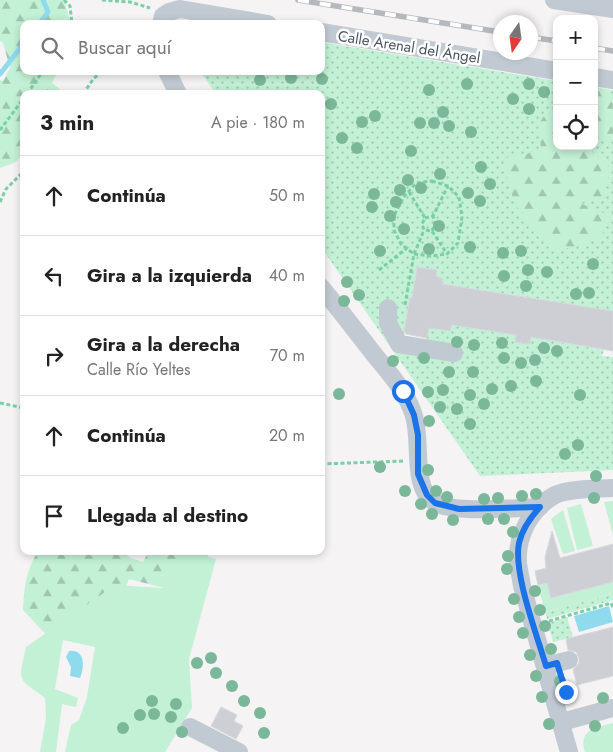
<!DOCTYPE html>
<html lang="es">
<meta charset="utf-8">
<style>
:root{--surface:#fff;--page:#f6f6f6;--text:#222;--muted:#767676;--line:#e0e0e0}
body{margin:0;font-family:Jost,sans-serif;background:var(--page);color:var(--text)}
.controls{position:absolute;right:15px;top:15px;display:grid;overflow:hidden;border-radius:10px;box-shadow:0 2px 8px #0003}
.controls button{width:45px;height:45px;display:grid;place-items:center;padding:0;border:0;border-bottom:1px solid var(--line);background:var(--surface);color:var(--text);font:25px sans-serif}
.compass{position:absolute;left:493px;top:15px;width:45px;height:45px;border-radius:50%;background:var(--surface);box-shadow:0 2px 8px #0003;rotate:193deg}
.stop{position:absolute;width:15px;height:15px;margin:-11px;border:4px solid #1a73e8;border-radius:50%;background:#fff}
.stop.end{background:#1a73e8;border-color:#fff;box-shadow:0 1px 5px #0008}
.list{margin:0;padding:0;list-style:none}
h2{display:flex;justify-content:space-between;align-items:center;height:65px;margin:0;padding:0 20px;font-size:21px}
h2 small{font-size:16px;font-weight:400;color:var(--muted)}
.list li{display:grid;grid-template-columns:32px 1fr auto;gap:15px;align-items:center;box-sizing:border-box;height:80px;padding:0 20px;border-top:1px solid var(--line)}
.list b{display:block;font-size:19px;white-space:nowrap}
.list p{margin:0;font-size:16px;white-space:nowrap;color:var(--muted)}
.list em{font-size:16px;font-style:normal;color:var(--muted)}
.icon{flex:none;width:28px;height:28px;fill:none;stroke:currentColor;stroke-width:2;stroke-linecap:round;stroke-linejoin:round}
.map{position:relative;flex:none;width:613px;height:752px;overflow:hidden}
.search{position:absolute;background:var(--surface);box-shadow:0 2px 8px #0003;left:20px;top:20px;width:305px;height:55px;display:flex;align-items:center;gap:12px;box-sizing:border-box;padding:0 18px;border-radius:10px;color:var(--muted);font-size:19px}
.panel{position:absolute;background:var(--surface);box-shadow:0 2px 8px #0003;left:20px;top:90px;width:305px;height:465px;border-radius:10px}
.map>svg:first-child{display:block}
</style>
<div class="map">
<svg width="613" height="752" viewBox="0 0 613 752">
<defs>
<pattern id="grass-dots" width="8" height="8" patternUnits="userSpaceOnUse" patternTransform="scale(1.25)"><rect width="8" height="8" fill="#c3f1d5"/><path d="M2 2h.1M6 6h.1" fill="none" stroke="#a0c6b0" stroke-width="1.8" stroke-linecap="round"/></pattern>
<pattern id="forest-firs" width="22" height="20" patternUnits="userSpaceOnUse" patternTransform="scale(1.25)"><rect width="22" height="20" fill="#c3f1d5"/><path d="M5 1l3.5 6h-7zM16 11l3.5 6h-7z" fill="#a0c6b0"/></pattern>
</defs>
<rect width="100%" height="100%" fill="#f5f3f3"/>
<g fill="url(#grass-dots)">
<polygon points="321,42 557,81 557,146 594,146 594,87 613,90 613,311 442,284 443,279 436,276 436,270 417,267 412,298 410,298 404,337 426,341 428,333 421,324 436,329 450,331 452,325 516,335 516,342 530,344 531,337 604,350 602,356 613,357 613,470 480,476 321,247 321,94 216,94 200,71 321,71"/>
<polygon points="613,594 613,600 547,619 545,612"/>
<polygon points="567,617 573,637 553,642 548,623"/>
</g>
<g fill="url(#forest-firs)">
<polygon points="0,0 64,0 71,24 24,24 24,71 58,71 52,83 60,89 60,94 24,94 24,151 16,162 0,168 0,80 3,81 10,68 3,43 0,41"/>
<polygon points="606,89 613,98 613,141 594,136 594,92"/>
<polygon points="555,100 557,100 557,146 586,146 611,169 603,198 582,204 611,216 600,238 574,247 553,250 515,205 503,164 510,154 524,155 541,148 538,125"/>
<path d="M39 551H121L131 558 143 562 149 551H206L212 566 168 589 129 579 117 609 53 642 23 610C24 590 26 567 39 551Z"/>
</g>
<g fill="#c3f1d5">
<polygon points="613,501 613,535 604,502"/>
<polygon points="581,504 593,546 577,550 567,508"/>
<polygon points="563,510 575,551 563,554 551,519"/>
<path d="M188 551 216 559 189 659 192 708 165 752H65L71 725 79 720 87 697 95 647 63 640 55 689 78 698 76 707 62 704 56 752H40L46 718 45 698C17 677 18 683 26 647L115 585 162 588Z"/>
<polygon points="613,582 613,594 545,612 538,585 547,583 552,598"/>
<path d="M613 723V752H585C578 729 596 728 613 723Z"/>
</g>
<g fill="#90daee">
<polygon points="609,606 613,622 579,632 574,616"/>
<path d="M69 651C85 649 85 667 80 678L70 676 71 667 66 657Z"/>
</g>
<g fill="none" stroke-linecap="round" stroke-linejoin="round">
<g stroke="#90daee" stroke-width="5">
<polyline points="39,24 48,12 43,0"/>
<polyline points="0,74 24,43"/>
</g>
</g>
<g fill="#cdcfd5" stroke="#d7d9de">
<polygon points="417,267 437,270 436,276 443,279 442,284 613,311 613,351 531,337 530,344 515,342 516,335 452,325 450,331 429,328 427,338 406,334 404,331 407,314 410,298 412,298"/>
<polygon points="552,531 560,558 613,544 613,582 551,598 547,583 538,585 535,571 546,568 545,557"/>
<polygon points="613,627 613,676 577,685 573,670 579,663 579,658 576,652 568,650 566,639"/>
<polygon points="221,707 237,715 234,721 243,726 236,739 211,726"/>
</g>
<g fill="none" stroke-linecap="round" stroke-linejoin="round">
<g stroke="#7ad0a6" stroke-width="3" stroke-dasharray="4 2.5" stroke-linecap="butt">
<polyline points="64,0 70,6 72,24"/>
<polyline points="102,0 130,2 150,8"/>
<polyline points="27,94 43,71"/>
<polyline points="83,94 94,78 103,71"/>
<polyline points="0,130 24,98"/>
<polygon points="432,181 448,186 459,197 462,217 458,243 447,254 431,256 414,254 401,244 394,230 394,216 403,198 416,183"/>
<polyline points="409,192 425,218 422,224 424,230 432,231 447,254"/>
<polyline points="0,202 6,189 24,171"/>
<polyline points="425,218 433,216 448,186"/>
<polyline points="432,231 435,223 433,216"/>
<polyline points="379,270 407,248"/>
<polyline points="405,305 414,254 424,230"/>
<polyline points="0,403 24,408"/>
<polyline points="321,464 404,461"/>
<polyline points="549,621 611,603 613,607"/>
</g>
<g stroke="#c1cad2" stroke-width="18">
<polyline points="554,0 613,9"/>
<polyline points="161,24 163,16 169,12 180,9 268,24"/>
<polyline points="321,32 557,71"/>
<polyline points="167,71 178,94"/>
<polyline points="594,77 613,80"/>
<path d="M321 287C339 309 356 331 373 353 389 373 407 392 414 416 422 442 411 487 434 502 454 514 515 508 540 507"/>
<polyline points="388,308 388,323 399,344 454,353"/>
<polyline points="545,666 569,660"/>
<polyline points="562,722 613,708"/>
<polyline points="190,727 239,752"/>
<path d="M569 752 522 586C521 579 519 571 518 563 516 536 531 508 555 495 570 488 597 489 613 488"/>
</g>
<g stroke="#b5b8bd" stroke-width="5.5">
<g id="rail">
<polyline points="298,0 500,32"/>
<polyline points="530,37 557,41"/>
<polyline points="594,48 613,51"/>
</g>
</g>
<use href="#rail" stroke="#fff" stroke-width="4" stroke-dasharray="11" stroke-linecap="butt"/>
</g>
<g fill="#7bb799">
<circle cx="291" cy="78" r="6"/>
<circle cx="322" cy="79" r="6"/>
<circle cx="260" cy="80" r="6"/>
<circle cx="467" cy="84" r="6"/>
<circle cx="529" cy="84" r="6"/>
<circle cx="429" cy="90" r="6"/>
<circle cx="544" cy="92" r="6"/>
<circle cx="513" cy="99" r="6"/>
<circle cx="331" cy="104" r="6"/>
<circle cx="529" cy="109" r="6"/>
<circle cx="443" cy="112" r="6"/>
<circle cx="375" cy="116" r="6"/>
<circle cx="362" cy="122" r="6"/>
<circle cx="420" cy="123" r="6"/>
<circle cx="434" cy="123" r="6"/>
<circle cx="449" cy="126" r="6"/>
<circle cx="471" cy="132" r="6"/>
<circle cx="342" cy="138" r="6"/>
<circle cx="357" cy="148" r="6"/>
<circle cx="411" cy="151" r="6"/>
<circle cx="481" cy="167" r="6"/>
<circle cx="440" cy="174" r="6"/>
<circle cx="408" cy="180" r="6"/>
<circle cx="490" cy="184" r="6"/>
<circle cx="421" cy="188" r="6"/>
<circle cx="400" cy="190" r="6"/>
<circle cx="468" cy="193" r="6"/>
<circle cx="374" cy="194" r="6"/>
<circle cx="480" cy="201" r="6"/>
<circle cx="396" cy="202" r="6"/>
<circle cx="372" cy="207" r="6"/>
<circle cx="390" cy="216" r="6"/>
<circle cx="439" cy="226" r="6"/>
<circle cx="404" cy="229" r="6"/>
<circle cx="470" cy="247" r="6"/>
<circle cx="429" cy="249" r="6"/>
<circle cx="380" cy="251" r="6"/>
<circle cx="521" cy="251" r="6"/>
<circle cx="503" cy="253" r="6"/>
<circle cx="593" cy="264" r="6"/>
<circle cx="528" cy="270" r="6"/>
<circle cx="547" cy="272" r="6"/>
<circle cx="504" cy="276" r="6"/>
<circle cx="347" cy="282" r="6"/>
<circle cx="526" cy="286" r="6"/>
<circle cx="589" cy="293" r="6"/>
<circle cx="576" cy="294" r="6"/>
<circle cx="359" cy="295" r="6"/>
<circle cx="344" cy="301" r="6"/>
<circle cx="457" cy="342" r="6"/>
<circle cx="502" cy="343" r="6"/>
<circle cx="474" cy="345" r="6"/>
<circle cx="544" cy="348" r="6"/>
<circle cx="557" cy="351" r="6"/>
<circle cx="424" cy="358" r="6"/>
<circle cx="504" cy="358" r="6"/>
<circle cx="535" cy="360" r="6"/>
<circle cx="393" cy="361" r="6"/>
<circle cx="521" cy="363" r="6"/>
<circle cx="449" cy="372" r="6"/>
<circle cx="473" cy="372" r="6"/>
<circle cx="536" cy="381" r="6"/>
<circle cx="511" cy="386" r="6"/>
<circle cx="492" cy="389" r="6"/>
<circle cx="443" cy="390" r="6"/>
<circle cx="428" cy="392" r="6"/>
<circle cx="339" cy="394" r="6"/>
<circle cx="470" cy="395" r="6"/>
<circle cx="580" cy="395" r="6"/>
<circle cx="484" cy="404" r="6"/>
<circle cx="440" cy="407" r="6"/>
<circle cx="457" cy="409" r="6"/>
<circle cx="429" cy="421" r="6"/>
<circle cx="470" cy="424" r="6"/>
<circle cx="578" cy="445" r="6"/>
<circle cx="565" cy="454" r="6"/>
<circle cx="380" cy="467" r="6"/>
<circle cx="428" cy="470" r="6"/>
<circle cx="596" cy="476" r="6"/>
<circle cx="405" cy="491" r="6"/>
<circle cx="436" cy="491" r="6"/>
<circle cx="536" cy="494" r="6"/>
<circle cx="522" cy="496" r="6"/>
<circle cx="447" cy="497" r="6"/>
<circle cx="498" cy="498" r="6"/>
<circle cx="594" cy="498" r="6"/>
<circle cx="484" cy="499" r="6"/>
<circle cx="421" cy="504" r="6"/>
<circle cx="432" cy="514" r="6"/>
<circle cx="488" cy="519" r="6"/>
<circle cx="504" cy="519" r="6"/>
<circle cx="453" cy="520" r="6"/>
<circle cx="513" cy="532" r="6"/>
<circle cx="508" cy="556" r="6"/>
<circle cx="507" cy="569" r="6"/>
<circle cx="535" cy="591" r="6"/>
<circle cx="514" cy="599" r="6"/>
<circle cx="540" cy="610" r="6"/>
<circle cx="519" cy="617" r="6"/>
<circle cx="545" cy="626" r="6"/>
<circle cx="523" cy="633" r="6"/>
<circle cx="551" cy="649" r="6"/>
<circle cx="530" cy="655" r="6"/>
<circle cx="211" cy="658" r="6"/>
<circle cx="197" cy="663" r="6"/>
<circle cx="216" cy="673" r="6"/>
<circle cx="536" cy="676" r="6"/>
<circle cx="560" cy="681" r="6"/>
<circle cx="232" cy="686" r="6"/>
<circle cx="542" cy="697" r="6"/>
<circle cx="603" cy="698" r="6"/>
<circle cx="152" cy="701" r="6"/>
<circle cx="244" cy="701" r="6"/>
<circle cx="176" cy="704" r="6"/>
<circle cx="260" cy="713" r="6"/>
<circle cx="154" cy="714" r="6"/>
<circle cx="140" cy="715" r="6"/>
<circle cx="171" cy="717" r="6"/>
<circle cx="549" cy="724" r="6"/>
<circle cx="595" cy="726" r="6"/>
<circle cx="123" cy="728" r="6"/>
<circle cx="182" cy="732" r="6"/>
<circle cx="264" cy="733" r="6"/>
</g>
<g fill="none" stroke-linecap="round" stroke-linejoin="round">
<path stroke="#1a73e8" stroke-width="6" d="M403 391 414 415 418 435V474L427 495 435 503 459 509 540 507C530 518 522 529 519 543 513 573 537 635 546 666L557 663 566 692"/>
</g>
<g text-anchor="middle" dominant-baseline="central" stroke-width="5" stroke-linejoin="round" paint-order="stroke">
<g font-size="15" fill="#4a5661" stroke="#fff">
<text transform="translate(409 47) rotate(9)">Calle Arenal del Ángel</text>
</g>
</g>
</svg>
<div class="controls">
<button>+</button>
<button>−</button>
<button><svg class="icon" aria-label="locate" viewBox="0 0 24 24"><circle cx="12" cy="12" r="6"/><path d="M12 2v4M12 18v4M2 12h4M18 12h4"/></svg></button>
</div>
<svg class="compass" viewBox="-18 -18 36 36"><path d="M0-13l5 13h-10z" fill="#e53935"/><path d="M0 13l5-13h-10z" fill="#767676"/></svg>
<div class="stop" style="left:403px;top:391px"></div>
<div class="stop end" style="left:566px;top:692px"></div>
<div class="search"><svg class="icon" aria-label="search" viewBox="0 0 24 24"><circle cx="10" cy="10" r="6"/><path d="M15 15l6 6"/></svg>Buscar aquí</div>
<section class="panel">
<h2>3 min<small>A pie · 180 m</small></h2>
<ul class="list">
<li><svg class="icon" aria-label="ahead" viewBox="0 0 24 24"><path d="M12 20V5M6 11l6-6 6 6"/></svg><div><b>Continúa</b></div><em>50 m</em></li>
<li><svg class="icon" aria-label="left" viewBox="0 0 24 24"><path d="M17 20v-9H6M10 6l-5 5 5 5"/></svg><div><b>Gira a la izquierda</b></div><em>40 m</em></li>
<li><svg class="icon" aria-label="right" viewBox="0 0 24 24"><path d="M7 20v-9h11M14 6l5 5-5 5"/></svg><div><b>Gira a la derecha</b><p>Calle Río Yeltes</p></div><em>70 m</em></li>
<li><svg class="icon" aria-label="ahead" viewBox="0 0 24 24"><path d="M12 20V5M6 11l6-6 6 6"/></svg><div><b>Continúa</b></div><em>20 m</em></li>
<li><svg class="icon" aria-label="arrive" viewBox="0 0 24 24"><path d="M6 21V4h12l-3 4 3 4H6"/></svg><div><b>Llegada al destino</b></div></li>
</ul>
</section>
</div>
